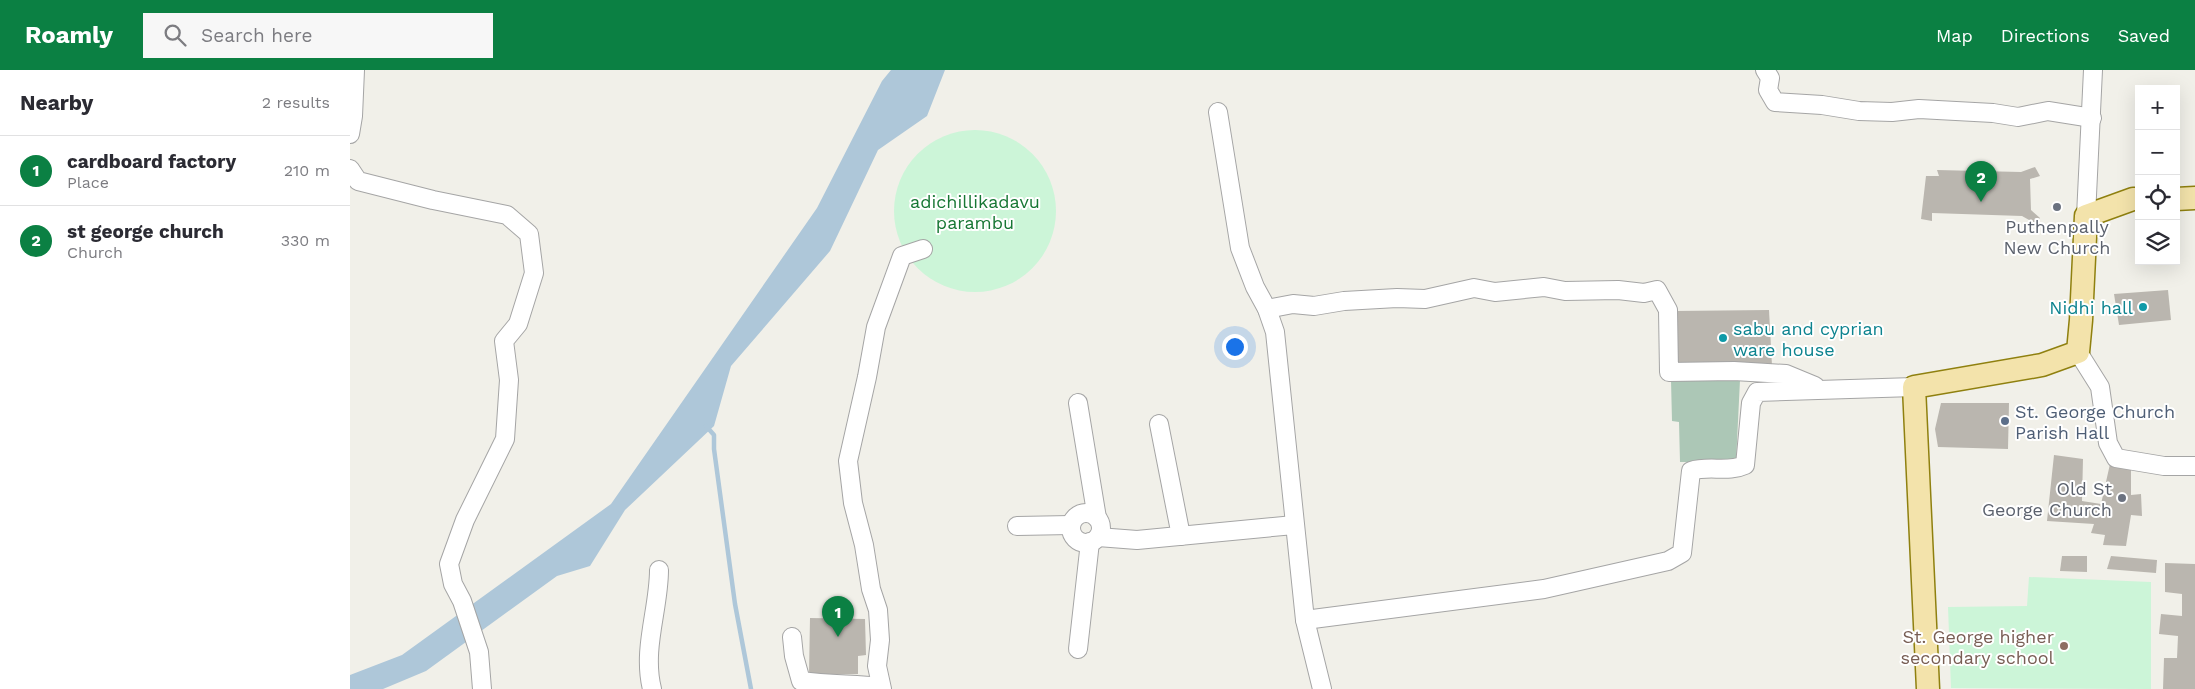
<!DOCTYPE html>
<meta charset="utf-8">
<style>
:root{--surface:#fff;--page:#f7f7f7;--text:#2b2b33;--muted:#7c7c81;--line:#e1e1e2;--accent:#0b8043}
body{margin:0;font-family:"Work Sans",sans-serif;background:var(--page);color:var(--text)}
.controls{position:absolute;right:15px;top:15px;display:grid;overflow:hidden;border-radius:0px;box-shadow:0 5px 20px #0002}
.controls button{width:45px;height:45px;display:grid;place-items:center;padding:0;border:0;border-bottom:1px solid var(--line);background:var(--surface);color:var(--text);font:25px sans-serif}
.you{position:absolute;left:884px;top:276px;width:18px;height:18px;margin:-12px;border:4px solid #fff;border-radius:50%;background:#1a73e8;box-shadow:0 0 0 8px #1a73e833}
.badge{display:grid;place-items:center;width:32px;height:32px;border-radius:50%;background:var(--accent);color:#fff;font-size:16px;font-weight:700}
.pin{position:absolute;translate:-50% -41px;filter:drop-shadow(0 1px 2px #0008)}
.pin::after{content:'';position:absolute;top:26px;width:18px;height:15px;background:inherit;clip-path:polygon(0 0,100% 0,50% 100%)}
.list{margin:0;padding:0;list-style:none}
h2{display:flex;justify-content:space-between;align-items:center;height:65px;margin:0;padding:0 20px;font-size:21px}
h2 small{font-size:16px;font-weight:400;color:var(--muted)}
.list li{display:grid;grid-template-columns:32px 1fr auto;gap:15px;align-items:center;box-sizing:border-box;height:70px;padding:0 20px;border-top:1px solid var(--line)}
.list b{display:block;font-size:19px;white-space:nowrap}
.list p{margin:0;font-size:16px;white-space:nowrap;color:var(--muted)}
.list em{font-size:16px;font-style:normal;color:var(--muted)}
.icon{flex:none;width:28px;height:28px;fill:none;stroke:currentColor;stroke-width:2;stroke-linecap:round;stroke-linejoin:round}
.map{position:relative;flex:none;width:1845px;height:619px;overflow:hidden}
header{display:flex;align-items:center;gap:30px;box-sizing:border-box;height:70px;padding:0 25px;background:var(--accent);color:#fff}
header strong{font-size:24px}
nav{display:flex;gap:28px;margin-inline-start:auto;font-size:18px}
.search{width:350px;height:45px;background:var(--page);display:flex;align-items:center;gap:12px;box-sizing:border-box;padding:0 18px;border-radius:0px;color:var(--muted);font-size:19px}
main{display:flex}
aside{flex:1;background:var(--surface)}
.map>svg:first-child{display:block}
</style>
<header>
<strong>Roamly</strong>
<div class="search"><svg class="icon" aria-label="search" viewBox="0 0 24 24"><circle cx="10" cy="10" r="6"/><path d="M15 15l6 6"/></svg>Search here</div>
<nav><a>Map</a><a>Directions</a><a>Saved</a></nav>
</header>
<main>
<aside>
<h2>Nearby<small>2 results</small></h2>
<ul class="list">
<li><span class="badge">1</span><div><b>cardboard factory</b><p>Place</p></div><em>210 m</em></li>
<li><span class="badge">2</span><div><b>st george church</b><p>Church</p></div><em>330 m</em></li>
</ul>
</aside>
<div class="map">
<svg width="1845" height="619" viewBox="0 0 1845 619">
<rect width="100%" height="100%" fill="#f1f0e9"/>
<polygon fill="#acc7b6" points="1321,310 1390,310 1386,392 1330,392 1329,352 1322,351"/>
<g fill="#ccf5d8">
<circle cx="625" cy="141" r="81"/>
<polygon points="1679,507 1801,512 1801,619 1601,618 1598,537 1677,536"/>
</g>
<polygon fill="#aec7d9" points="541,0 595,0 577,46 528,80 480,181 381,296 364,356 275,440 240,496 207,506 76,601 33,619 0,619 0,605 52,585 261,434 467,138 532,11"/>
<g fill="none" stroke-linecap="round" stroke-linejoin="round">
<polyline stroke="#aec7d9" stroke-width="4.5" points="356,356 364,365 364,379 385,534 401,619"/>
</g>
<g fill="#bab6af">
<polygon points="1685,97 1690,106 1680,109 1681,140 1690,148 1686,154 1672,146 1582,143 1582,151 1571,149 1576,106 1589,106 1587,100 1671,102"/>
<polygon points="1818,220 1821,250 1769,255 1764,224"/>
<polygon points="1419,240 1422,296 1324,296 1325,241"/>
<polygon points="1591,333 1659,333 1658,379 1588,377 1585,359"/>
<polygon points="1704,385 1733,389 1732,431 1751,434 1760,394 1781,398 1781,425 1791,424 1792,446 1781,445 1776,476 1753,475 1755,465 1741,463 1744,454 1697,451"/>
<polygon points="1712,486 1737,486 1737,502 1710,501"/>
<polygon points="1761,486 1807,490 1806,503 1757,499"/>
<polygon points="1815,493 1845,494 1845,619 1813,619 1814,588 1827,588 1828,566 1809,564 1811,544 1832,546 1832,524 1815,522"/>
<polygon points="460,548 515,549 516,585 508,586 508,604 459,605"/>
</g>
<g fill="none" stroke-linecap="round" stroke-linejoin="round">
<g stroke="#a5a5a5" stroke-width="20">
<g id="minor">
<polyline points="1415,0 1420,8 1418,20 1425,32 1472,35 1509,41 1542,42 1569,39 1643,43 1668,47 1698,41 1742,48"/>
<polyline points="868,42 890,178 905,217 917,239 925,262 955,550 972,619"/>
<polyline points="0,64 3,46 5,0"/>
<polyline points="0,99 8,111 83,130 157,145 179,164 184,203 168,254 154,271 159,310 155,369 115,450 99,494 103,514 112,531 129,582 132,619"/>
<polyline points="1736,146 1743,0"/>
<polyline points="917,239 943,234 964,236 994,231 1047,228 1075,229 1124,218 1145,222 1194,217 1215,221 1268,220 1294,223 1307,220 1318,240 1319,302 1384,301 1436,304 1465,316"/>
<polyline points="1728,282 1750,317 1758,373 1766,388 1814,396 1845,396"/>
<polyline points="728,333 747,448"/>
<polyline points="809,354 831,466"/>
<circle cx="736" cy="458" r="15"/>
<polyline points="667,456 721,455"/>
<polyline points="748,467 787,470 944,455"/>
<path d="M955 550 1194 519 1318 491 1332 483 1341 401C1359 395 1378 403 1395 395L1401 333 1407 322 1564 317"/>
<path d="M442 567 444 586 451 611C478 615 504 614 531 617"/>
<polyline points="728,579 740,472"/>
<path d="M302 619C292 579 309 539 309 500"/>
<polyline points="532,619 527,596 530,570 528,540 521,519 514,475 503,433 498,391 517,307 526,257 552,186 573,179"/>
</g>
</g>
<g stroke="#8f800f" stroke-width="25">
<g id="major">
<polyline points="1826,129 1845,128"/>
<polyline points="1578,619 1564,317 1692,295 1728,282 1731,250 1736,146 1783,129 1789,129"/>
</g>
</g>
<use href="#minor" stroke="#fff" stroke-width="18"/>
<use href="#major" stroke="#f3e3ab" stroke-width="22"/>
</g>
<g fill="#6b7280" stroke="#fff" stroke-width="2">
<circle cx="1707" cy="137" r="5"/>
<circle cx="1772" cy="428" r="5"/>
</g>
<g fill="#0f9aa8" stroke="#fff" stroke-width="2">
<circle cx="1793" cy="237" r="5"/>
<circle cx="1373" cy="268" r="5"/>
</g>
<circle fill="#5c6f8a" stroke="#fff" stroke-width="2" cx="1655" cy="351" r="5"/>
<circle fill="#8d6e63" stroke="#fff" stroke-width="2" cx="1714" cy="576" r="5"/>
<g text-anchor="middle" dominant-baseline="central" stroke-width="4" stroke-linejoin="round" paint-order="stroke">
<g font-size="18" fill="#177734" stroke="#fff">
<text x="625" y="131">adichillikadavu<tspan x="625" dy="21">parambu</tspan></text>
</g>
<g font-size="18" fill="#5b616d" stroke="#fff">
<text x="1707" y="156">Puthenpally<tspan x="1707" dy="21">New Church</tspan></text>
<text x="1762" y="418" text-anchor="end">Old St<tspan x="1762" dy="21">George Church</tspan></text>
</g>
<g font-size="18" fill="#0d838f" stroke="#fff" text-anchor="end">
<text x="1783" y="237">Nidhi hall</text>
<text x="1383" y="258" text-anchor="start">sabu and cyprian<tspan x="1383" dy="21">ware house</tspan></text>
</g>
<g font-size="18" fill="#4e5e75" stroke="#fff" text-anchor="start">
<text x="1665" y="341">St. George Church<tspan x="1665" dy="21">Parish Hall</tspan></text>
</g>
<g font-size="18" fill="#785e54" stroke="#fff" text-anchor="end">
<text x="1704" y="566">St. George higher<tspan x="1704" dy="21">secondary school</tspan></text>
</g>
</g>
</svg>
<div class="controls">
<button>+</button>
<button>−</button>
<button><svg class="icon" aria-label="locate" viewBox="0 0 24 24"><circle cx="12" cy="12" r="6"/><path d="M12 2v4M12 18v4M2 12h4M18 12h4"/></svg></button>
<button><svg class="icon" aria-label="layers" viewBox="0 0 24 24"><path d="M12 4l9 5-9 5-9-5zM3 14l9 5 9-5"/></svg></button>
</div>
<div class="you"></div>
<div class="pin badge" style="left:488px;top:567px">1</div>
<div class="pin badge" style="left:1631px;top:132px">2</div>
</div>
</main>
